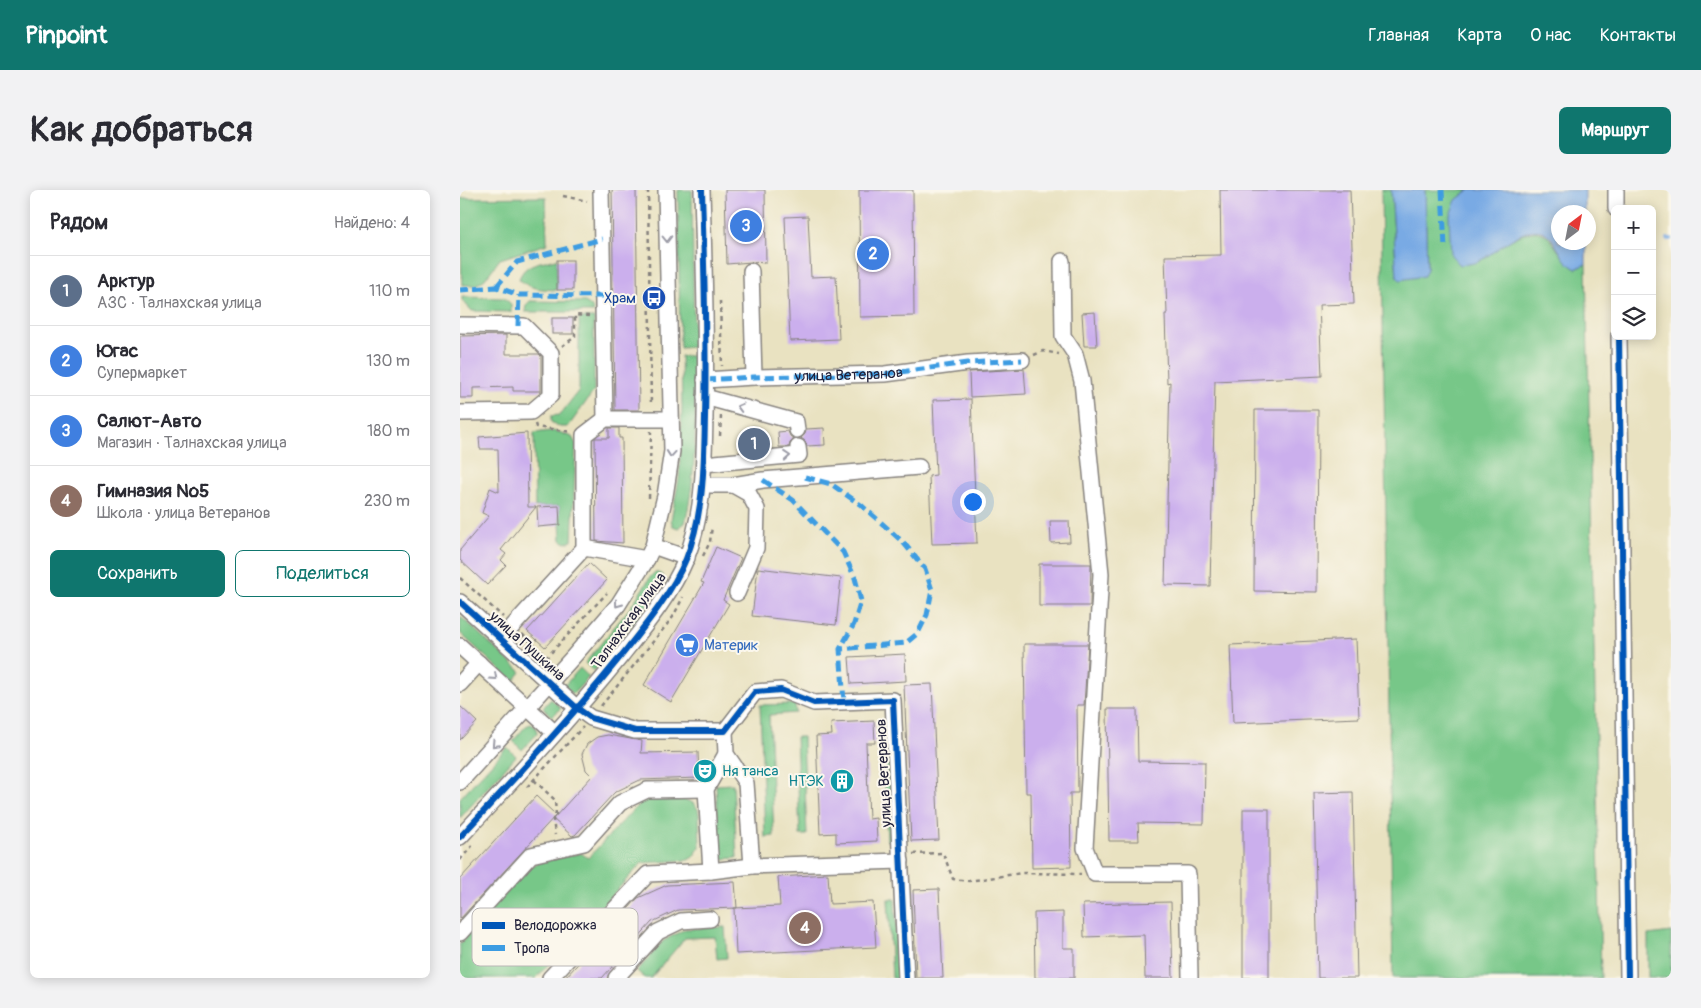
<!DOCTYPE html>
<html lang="ru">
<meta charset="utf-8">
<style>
:root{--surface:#fff;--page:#f2f2f3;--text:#2b2b33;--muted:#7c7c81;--line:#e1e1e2;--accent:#0f766e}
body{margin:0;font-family:Pangolin,sans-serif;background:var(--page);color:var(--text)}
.controls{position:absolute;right:15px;top:15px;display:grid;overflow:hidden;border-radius:8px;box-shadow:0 2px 12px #0003}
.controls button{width:45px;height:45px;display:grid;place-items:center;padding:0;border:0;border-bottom:1px solid var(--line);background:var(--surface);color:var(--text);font:25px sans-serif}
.compass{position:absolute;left:1091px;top:15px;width:45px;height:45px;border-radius:50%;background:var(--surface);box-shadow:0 2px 12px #0003;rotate:32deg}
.you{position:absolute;left:512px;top:311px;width:18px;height:18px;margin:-12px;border:4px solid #fff;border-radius:50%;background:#1a73e8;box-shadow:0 0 0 8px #1a73e833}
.badge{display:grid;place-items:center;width:32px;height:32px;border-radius:50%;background:var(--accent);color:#fff;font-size:16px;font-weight:700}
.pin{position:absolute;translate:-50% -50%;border:2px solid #fff;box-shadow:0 1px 5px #0006}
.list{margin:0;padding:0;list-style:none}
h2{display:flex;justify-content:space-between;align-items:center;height:65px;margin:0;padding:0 20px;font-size:21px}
h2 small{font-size:16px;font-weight:400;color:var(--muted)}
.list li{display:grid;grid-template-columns:32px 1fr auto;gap:15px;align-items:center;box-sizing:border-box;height:70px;padding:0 20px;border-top:1px solid var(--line)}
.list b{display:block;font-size:19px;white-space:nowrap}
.list p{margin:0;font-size:16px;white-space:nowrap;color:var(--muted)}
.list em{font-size:16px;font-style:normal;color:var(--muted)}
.actions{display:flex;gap:10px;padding:15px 20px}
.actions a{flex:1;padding:11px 0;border:1px solid var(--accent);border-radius:8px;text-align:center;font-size:18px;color:var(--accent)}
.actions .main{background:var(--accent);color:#fff}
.icon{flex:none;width:28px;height:28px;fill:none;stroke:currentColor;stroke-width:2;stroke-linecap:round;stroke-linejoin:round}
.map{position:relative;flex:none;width:1211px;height:788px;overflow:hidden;border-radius:8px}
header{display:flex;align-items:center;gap:30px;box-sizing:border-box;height:70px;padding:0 25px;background:var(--accent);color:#fff}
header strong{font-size:24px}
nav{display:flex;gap:28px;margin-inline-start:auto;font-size:18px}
.intro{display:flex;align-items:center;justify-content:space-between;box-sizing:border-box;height:120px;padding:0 30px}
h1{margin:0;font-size:35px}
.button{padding:12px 22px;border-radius:8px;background:var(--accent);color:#fff;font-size:18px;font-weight:700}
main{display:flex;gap:30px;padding:0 30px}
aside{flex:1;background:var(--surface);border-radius:8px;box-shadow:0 2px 12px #0003}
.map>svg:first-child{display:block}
</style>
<header>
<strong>Pinpoint</strong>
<nav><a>Главная</a><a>Карта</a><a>О нас</a><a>Контакты</a></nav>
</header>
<div class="intro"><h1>Как добраться</h1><a class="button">Маршрут</a></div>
<main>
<aside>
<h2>Рядом<small>Найдено: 4</small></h2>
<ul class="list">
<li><span class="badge" style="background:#5c6f8a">1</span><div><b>Арктур</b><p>АЗС · Талнахская улица</p></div><em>110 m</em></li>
<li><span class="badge" style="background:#3f7fe0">2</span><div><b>Югас</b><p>Супермаркет</p></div><em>130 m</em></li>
<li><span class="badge" style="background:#3f7fe0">3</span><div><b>Салют-Авто</b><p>Магазин · Талнахская улица</p></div><em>180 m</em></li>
<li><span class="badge" style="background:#8d6e63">4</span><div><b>Гимназия №5</b><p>Школа · улица Ветеранов</p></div><em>230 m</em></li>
</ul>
<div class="actions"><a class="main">Сохранить</a><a>Поделиться</a></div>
</aside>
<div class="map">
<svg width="1211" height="788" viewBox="0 0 1211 788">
<rect width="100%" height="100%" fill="#fbf7ec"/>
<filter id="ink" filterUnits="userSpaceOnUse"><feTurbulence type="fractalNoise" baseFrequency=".02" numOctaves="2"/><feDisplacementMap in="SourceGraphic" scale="10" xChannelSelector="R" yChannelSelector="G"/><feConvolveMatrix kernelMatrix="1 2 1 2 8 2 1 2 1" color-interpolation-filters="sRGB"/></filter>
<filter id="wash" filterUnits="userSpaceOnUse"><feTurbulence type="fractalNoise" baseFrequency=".0096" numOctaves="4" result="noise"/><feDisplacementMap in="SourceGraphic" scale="20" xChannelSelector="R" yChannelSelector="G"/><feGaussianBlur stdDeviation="1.12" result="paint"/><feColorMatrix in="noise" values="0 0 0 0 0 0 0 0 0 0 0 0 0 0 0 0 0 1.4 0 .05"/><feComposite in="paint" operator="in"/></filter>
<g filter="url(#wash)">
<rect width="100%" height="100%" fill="#e9e2c1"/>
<g fill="#77c788" stroke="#4c7462">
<polygon points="218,0 232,0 234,157 220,158"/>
<path d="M921 0H931L937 87 967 79 965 0H1009L996 10 1018 72C1036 61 1074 26 1091 50 1099 61 1105 73 1116 79L1126 74 1141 788H933Z"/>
<polygon points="86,7 87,54 40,69 25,89 16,95 2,95 0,8"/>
<path d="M97 69V100C83 99 70 100 59 89 65 72 82 72 97 69Z"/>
<polygon points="2,107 44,108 51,114 51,122 12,121 2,110"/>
<polygon points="70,111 125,112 131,116 134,122 65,122 66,115"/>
<polygon points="119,128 134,128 134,201 108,237 100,237 91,232 91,226 100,225 119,200"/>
<path d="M221 166H234C235 222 238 279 225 333L218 338 213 336 211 330 219 289 222 218Z"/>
<polygon points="289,240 298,242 299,259 291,262"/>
<polygon points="90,241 99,242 112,247 116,254 112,351 106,353 101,350 99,316 75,317 74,243"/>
<polygon points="195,382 203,385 204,392 179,426 134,481 125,473 170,418 191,386"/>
<polygon points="0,426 61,482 53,492 0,443"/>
<polygon points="120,478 129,487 113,504 104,496"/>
<polygon points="91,509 101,518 92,527 83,518"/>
<polygon points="335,514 336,523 309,525 314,646 305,647 300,515"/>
<polygon points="429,530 434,650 427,651 422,531"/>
<polygon points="71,534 76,537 77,544 62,560 53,551 66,536"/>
<polygon points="336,547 343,547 347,645 340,645"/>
<polygon points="47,557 56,566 0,628 0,608"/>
<polygon points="273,594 277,668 260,669 256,595"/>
<polygon points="187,610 226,610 233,613 238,619 239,624 240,657 233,667 228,670 182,673 76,788 0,788 0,754 71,676 81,672 121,663 128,668 177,616"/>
<polygon points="428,709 435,709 439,788 432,788"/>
<polygon points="265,737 267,768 257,769 255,747 225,748 191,788 185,788 177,781 203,751 225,739"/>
<polygon points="1211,742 1211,788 1188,788 1188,745"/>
</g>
<g fill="#79aae4" stroke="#4e6690">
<polygon points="931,0 965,0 967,79 964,86 940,90 937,87"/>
<path d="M1009 0H1125V22H1098V52L1126 53V74L1116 79C1100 71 1099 54 1087 44 1068 29 1035 64 1019 71 1014 74 1006 74 1000 75L991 65 989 27 996 10Z"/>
</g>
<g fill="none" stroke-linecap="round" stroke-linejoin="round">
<polyline stroke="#79aae4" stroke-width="4" points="1208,49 1211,49"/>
</g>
<g id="blocks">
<g fill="#cbafed">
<polygon points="152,0 176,0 179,220 155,220"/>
<polygon points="265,0 305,0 306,73 291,72 267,74"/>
<polygon points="399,0 453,0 454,126 400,127"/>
<polygon points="760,0 890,0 894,114 859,115 862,186 755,191 750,396 705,395 710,192 707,193 705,124 707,124 705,66 761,65"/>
<polygon points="348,26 351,87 376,86 379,149 330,151 325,27"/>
<rect x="97" y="70" width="16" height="30"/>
<polygon points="635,122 637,156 624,156 622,123"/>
<rect x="92" y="128" width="21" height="16"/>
<polygon points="46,145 46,164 79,164 81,166 81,201 53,201 53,197 13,198 13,208 0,208 0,146"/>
<polygon points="564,179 566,204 510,207 509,182"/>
<polygon points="511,209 517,353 472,354 469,286 476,285 473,210"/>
<polygon points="795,220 858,220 857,402 794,401"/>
<polygon points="149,238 159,238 159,248 162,248 163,353 136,351 135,248 149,248"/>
<polygon points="364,238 365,255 347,256 345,251 341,248 345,244 346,239"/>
<polygon points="328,241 330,246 334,249 330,253 329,257 319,257 318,242"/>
<polygon points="67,243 68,317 76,317 41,360 46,364 41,370 46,375 27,395 0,370 0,360 29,326 22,323 30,298 39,302 38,259 20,259 19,247"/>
<polygon points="99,316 100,335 78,337 77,317"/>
<polygon points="590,331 609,331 610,352 591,353"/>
<polygon points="256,357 281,368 263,410 269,414 211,512 184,495 244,393 241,392"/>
<polygon points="129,373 147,390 85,457 67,441"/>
<polygon points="579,374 631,374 630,416 579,416"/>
<polygon points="298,378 381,388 376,435 292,426"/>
<polygon points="896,449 899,528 773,533 770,455"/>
<polygon points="564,454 628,454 624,515 617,515 618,603 610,603 611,677 572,678 571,603 566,603"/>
<polygon points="445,464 446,491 391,494 389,467"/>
<polygon points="472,494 479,650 451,651 444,495"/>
<polygon points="0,516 17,532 0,550"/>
<polygon points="647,519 677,519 678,571 745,572 744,634 678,633 679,651 649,651"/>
<polygon points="414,531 415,553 406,553 409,629 416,628 417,651 376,653 376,643 360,644 356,546 372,545 371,533"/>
<polygon points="148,545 182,551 181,563 238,562 239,588 180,590 155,602 115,645 112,646 93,629 132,586 126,580 122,564 127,554 137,547"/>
<polygon points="893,602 897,788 858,788 854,603"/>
<polygon points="76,606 96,625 0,729 0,689"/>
<rect x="783" y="619" width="26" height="169"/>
<polygon points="368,684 370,714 413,712 416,757 276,764 274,718 320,716 318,687"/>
<polygon points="275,692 277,718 218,720 192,732 142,788 105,788 178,708 207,695"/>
<polygon points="479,699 483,788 456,788 453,700"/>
<polygon points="711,712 713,788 685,788 684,745 624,747 623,714"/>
<polygon points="603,722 603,758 614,758 614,788 575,788 574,723"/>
</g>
</g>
</g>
<g filter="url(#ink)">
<use href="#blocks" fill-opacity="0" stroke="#86827e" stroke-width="1"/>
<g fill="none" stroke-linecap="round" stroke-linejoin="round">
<g stroke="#86827e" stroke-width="18">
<g id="minor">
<polyline points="141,0 145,229"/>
<polyline points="1156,0 1156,19"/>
<polyline points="602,71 603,146 615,164 622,191 641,384 625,658 635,684 728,684 730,788"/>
<polyline points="291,81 294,187"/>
<polyline points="0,135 64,136 91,163 91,205 71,222 0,223"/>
<polyline points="1159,146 1168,788"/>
<path id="s1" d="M245 190 294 187 425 184 508 173 562 170"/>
<polyline points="245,207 336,232 337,240"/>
<polyline points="244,274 339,265 338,257"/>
<polyline points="243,295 273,295 303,290 459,277"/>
<polyline points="273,295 289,304 297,319 296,358 277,403"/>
<polyline points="193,356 227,368"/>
<polyline points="124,358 187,369"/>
<polyline points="0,412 117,518 131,528 175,541 265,541"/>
<polyline points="41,449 124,358 124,245 145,229 211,229"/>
<polyline points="0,456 95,543"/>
<polyline points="0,494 19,473"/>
<polyline points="265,541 295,502 321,500 354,513 433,510 446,788"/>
<polyline points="265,541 266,564 286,593 292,676"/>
<polyline points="0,592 113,467 158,415 187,369 193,356 205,306 212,261 206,0"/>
<path d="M0 647C55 588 110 529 161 466 184 437 212 403 226 369 244 324 244 275 245 227 247 151 244 76 242 0"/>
<polyline points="251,681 246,599 266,564"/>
<polyline points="0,743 71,665 124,653 160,613 187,600 246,599"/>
<polyline points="90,788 188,684 251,681 292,676 441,671"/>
<polyline points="156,788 198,742 221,731 250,729"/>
</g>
</g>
<g stroke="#86827e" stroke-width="2.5" stroke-dasharray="4 4" stroke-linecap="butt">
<polyline points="188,0 191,216"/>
<polyline points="103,6 127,11"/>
<polyline points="260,111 262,176"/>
<polyline points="102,156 115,147 115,125 129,126"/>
<polyline points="574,165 583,161 599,164"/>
<polyline points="75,234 76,237 112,242"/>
<polyline points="260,246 261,226"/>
<polyline points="189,308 191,241"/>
<polyline points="243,366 250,352 252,336"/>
<polyline points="0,388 43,427"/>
<polyline points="62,444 87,467 147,403"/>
<polyline points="141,516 213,427 223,407"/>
<polyline points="74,590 95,610 96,625 93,629 95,645"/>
<polyline points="67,597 123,537"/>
<polyline points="453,664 483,663 493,689 509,691 562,683 621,684"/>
<polyline points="0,670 12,656"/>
</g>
<use href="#minor" stroke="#fff" stroke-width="15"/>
<g stroke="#3c9ce2" stroke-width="5" stroke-dasharray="10 5" stroke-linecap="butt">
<polyline points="982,0 985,58"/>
<polyline points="36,97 57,72 142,49"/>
<polyline points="0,100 36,97 59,105 143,106"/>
<polyline points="58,136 59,105"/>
<polyline points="245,190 294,187 425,184 508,173 562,170"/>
<polyline points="345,287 371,294 401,315 443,352 465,379 472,400 467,425 458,443 446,453 380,459"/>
<polyline points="303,290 333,310 383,362 395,388 401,411 394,434 380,459 384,512"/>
</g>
<g stroke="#fbf7ec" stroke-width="9">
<g id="cycleway">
<polyline points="1159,146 1168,788"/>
<polyline points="0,412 117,518 131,528 175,541 265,541 295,502 321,500 354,513 433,510 446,788"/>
<path d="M0 647C55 588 110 529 161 466 184 437 212 403 226 369 244 324 244 275 245 227 247 151 244 76 242 0"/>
</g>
</g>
<use href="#cycleway" stroke="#0057b8" stroke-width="6"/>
</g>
<defs><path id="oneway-chevron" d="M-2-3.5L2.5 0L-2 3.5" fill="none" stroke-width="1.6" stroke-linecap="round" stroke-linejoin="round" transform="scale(1.25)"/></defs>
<g stroke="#9c9ca7">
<use href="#oneway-chevron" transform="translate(207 49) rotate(89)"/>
<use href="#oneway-chevron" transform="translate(280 217) rotate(-165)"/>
<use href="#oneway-chevron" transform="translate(211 264) rotate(95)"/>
<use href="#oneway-chevron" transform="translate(327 266) rotate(-5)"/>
<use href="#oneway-chevron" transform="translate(158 414) rotate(126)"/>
<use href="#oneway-chevron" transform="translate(34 487) rotate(42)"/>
<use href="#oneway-chevron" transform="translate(35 554) rotate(133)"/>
</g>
</g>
<defs>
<g id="bus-disc" transform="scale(1.25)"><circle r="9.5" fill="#1a4fb4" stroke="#fbf7ec"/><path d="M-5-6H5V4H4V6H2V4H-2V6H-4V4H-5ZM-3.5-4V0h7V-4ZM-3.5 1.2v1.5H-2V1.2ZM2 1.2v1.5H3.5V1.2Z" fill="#fff"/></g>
<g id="supermarket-disc" transform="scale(1.25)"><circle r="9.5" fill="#3f7fe0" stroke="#fbf7ec"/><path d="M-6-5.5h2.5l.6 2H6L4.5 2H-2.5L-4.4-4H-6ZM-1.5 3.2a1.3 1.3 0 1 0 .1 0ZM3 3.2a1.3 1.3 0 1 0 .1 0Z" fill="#fff"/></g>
<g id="theatre-disc" transform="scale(1.25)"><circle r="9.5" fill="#0f9aa8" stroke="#fbf7ec"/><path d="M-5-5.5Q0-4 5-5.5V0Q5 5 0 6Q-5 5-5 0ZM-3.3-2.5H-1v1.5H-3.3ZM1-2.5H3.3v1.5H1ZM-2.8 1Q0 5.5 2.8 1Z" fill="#fff"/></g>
<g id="building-disc" transform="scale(1.25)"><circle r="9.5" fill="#0f9aa8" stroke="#fbf7ec"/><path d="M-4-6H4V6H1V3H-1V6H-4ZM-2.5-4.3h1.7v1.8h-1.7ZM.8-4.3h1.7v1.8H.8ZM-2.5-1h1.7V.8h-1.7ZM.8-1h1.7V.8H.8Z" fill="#fff"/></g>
</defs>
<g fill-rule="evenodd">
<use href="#bus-disc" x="194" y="108"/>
<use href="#supermarket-disc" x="227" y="455"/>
<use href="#theatre-disc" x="245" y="581"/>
<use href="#building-disc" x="382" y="591"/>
</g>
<g text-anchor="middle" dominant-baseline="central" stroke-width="4" stroke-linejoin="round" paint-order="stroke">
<g font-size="15" fill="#164399" stroke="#fbf7ec" text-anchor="end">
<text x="176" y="108">Храм</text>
</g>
<g font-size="15" fill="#22223b" stroke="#fbf7ec">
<text stroke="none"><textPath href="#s1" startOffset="144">улица Ветеранов</textPath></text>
<text transform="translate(169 431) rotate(-54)">Талнахская улица</text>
<text transform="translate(67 456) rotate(42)">улица Пушкина</text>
<text transform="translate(424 583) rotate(-93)">улица Ветеранов</text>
</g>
<g font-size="15" fill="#366cbe" stroke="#fbf7ec" text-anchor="start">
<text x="244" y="455">Материк</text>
</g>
<g font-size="15" fill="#0d838f" stroke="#fbf7ec" text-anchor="start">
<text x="262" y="581">Ня танса</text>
<text x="364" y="591" text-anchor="end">НТЭК</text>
</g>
</g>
<rect x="12" y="718" width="166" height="58" rx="8" fill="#fbf7ec" stroke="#bab7b7" stroke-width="1"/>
<rect x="22" y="732" width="23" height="7" fill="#0057b8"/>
<rect x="22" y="755" width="23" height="6" fill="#3c9ce2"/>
<g font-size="14" fill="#22223b">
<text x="54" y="740">Велодорожка</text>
<text x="54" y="763">Тропа</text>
</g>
</svg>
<div class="controls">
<button>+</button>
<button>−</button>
<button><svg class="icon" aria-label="layers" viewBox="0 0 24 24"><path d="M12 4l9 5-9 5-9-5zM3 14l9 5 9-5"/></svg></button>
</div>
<svg class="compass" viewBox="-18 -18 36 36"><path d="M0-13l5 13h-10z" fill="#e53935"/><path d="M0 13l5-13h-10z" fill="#7c7c81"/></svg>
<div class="you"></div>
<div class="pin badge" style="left:294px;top:254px;background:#5c6f8a">1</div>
<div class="pin badge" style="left:413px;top:64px;background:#3f7fe0">2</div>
<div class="pin badge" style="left:286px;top:36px;background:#3f7fe0">3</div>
<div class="pin badge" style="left:345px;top:738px;background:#8d6e63">4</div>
</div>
</main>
